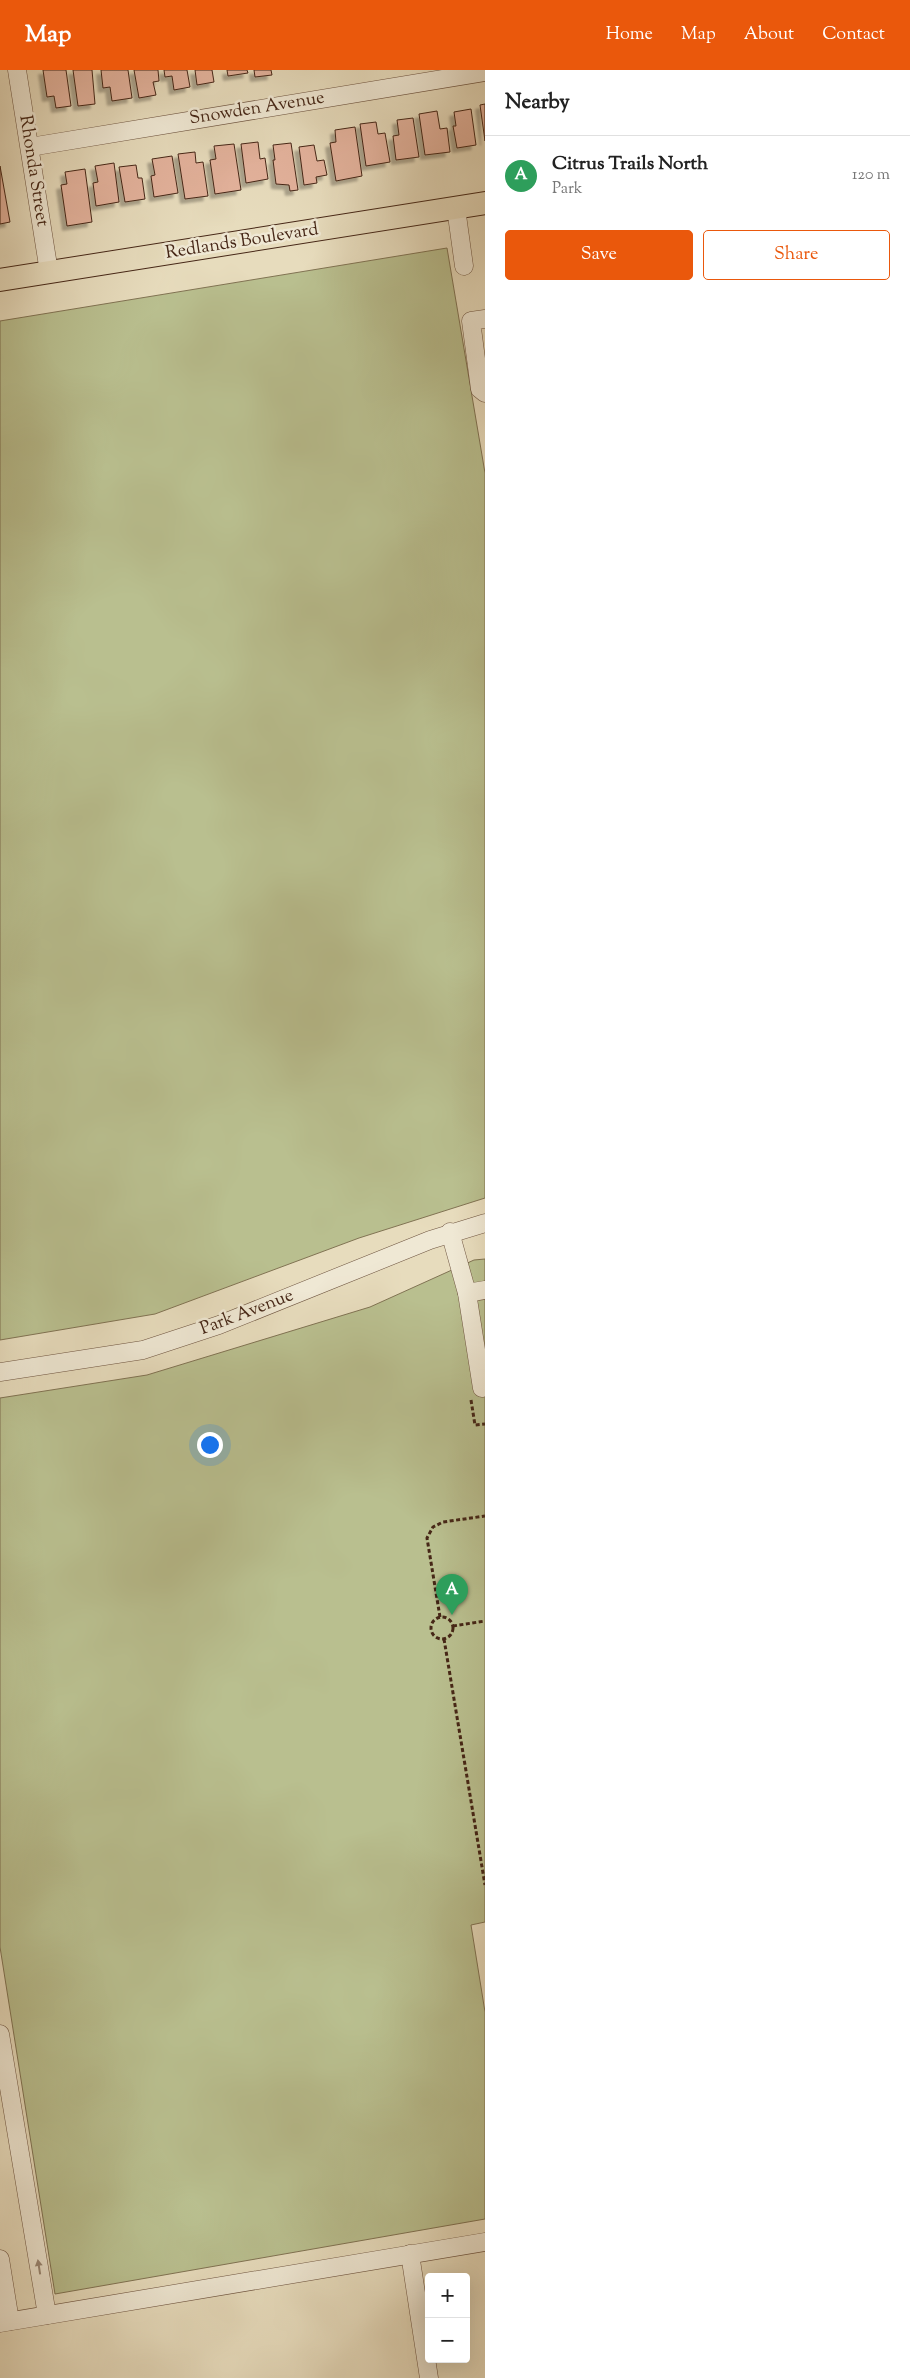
<!DOCTYPE html>
<meta charset="utf-8">
<style>
:root{--surface:#fff;--page:#f6f6f6;--text:#222;--muted:#767676;--line:#e0e0e0;--accent:#ea580c}
body{margin:0;font-family:"Sorts Mill Goudy",serif;background:var(--page);color:var(--text)}
.controls{position:absolute;right:15px;bottom:15px;display:grid;overflow:hidden;border-radius:5px;box-shadow:0 5px 20px #0002}
.controls button{width:45px;height:45px;display:grid;place-items:center;padding:0;border:0;border-bottom:1px solid var(--line);background:var(--surface);color:var(--text);font:25px sans-serif}
.you{position:absolute;left:209px;top:1374px;width:18px;height:18px;margin:-12px;border:4px solid #fff;border-radius:50%;background:#1a73e8;box-shadow:0 0 0 8px #1a73e833}
.badge{display:grid;place-items:center;width:32px;height:32px;border-radius:50%;background:var(--accent);color:#fff;font-size:16px;font-weight:700}
.pin{position:absolute;translate:-50% -41px;filter:drop-shadow(0 1px 2px #0008)}
.pin::after{content:'';position:absolute;top:26px;width:18px;height:15px;background:inherit;clip-path:polygon(0 0,100% 0,50% 100%)}
.list{margin:0;padding:0;list-style:none}
h2{display:flex;justify-content:space-between;align-items:center;height:65px;margin:0;padding:0 20px;font-size:21px}
h2 small{font-size:16px;font-weight:400;color:var(--muted)}
.list li{display:grid;grid-template-columns:32px 1fr auto;gap:15px;align-items:center;box-sizing:border-box;height:80px;padding:0 20px;border-top:1px solid var(--line)}
.list b{display:block;font-size:19px;white-space:nowrap}
.list p{margin:0;font-size:16px;white-space:nowrap;color:var(--muted)}
.list em{font-size:16px;font-style:normal;color:var(--muted)}
.actions{display:flex;gap:10px;padding:15px 20px}
.actions a{flex:1;padding:11px 0;border:1px solid var(--accent);border-radius:5px;text-align:center;font-size:18px;color:var(--accent)}
.actions .main{background:var(--accent);color:#fff}
.map{position:relative;flex:none;width:485px;height:2308px;overflow:hidden}
header{display:flex;align-items:center;gap:30px;box-sizing:border-box;height:70px;padding:0 25px;background:var(--accent);color:#fff}
header strong{font-size:24px}
nav{display:flex;gap:28px;margin-inline-start:auto;font-size:18px}
main{display:flex}
aside{flex:1;background:var(--surface)}
.map>svg:first-child{display:block}
</style>
<header>
<strong>Map</strong>
<nav><a>Home</a><a>Map</a><a>About</a><a>Contact</a></nav>
</header>
<main>
<div class="map">
<svg width="485" height="2308" viewBox="0 0 485 2308">
<defs>
<filter id="shadow"><feDropShadow dx="-4.5" dy="4.5" stdDeviation="1" flood-color="#0004"/></filter>
</defs>
<rect width="100%" height="100%" fill="#e7dcbd"/>
<filter id="stains"><feTurbulence type="fractalNoise" baseFrequency=".004" numOctaves="4"/><feColorMatrix values="0 0 0 0 .2 0 0 0 0 .09 0 0 0 0 .02 0 0 0 .5 -.17"/></filter>
<radialGradient id="worn" r=".72"><stop offset=".6" stop-color="#630" stop-opacity="0"/><stop offset="1" stop-color="#630" stop-opacity=".3"/></radialGradient>
<g fill="#b9bf8f" stroke="#807353">
<polygon points="447,178 485,403 485,1128 359,1168 155,1244 0,1270 0,251"/>
<polygon points="485,1189 485,1852 471,1855 485,1942 485,2149 55,2224 0,1877 0,1328 147,1305 370,1237 474,1190"/>
</g>
<g fill="#e3b29c" stroke="#462717" filter="url(#shadow)">
<polygon points="43,0 66,0 71,36 56,38 54,26 47,27"/>
<polygon points="73,0 92,0 95,34 78,36"/>
<polygon points="101,0 128,0 132,28 112,31 110,17 103,18"/>
<polygon points="134,0 158,0 159,11 153,12 156,25 139,28"/>
<polygon points="164,0 187,0 190,17 174,20 172,6 165,7"/>
<polygon points="195,0 212,0 214,12 197,15"/>
<polygon points="227,0 247,0 248,3 228,6"/>
<polygon points="254,0 271,0 272,5 255,7"/>
<polygon points="485,34 485,71 480,35"/>
<polygon points="471,39 476,75 457,78 453,56 456,56 454,42"/>
<polygon points="437,41 440,59 447,58 450,82 425,85 419,44"/>
<polygon points="413,48 419,87 396,90 393,66 399,65 397,50"/>
<polygon points="376,52 378,64 385,63 390,92 366,96 360,54"/>
<polygon points="355,57 362,106 336,111 330,73 336,72 335,60"/>
<polygon points="258,72 260,89 265,88 268,109 246,113 241,74"/>
<polygon points="291,73 298,120 290,121 289,115 276,114 273,90 275,90 273,75"/>
<polygon points="234,74 241,120 215,124 210,90 216,89 214,76"/>
<polygon points="314,75 317,91 324,90 327,105 316,107 317,113 304,115 299,77"/>
<polygon points="195,82 196,93 203,92 208,126 185,129 178,84"/>
<polygon points="172,86 178,123 154,127 151,106 155,105 152,89"/>
<polygon points="114,93 119,132 96,136 93,113 98,112 95,96"/>
<polygon points="136,95 138,108 142,108 145,129 125,132 119,97"/>
<polygon points="0,96 10,152 0,154"/>
<polygon points="85,99 92,152 67,156 61,115 67,114 65,102"/>
</g>
<g fill="none" stroke-linecap="round" stroke-linejoin="round">
<g stroke="#6e5440" stroke-width="19">
<g id="minor">
<polyline points="17,0 49,202"/>
<polyline points="30,77 485,2"/>
<polyline points="456,138 464,196"/>
<polyline points="485,249 471,251 480,319 485,323"/>
<polyline points="450,1162 467,1223 482,1318 485,1317"/>
<polyline points="467,1223 485,1220"/>
<polyline points="0,1302 143,1280 219,1255 430,1170 485,1153"/>
<polyline points="0,1964 47,2245"/>
<polyline points="410,2184 429,2308"/>
<polyline points="0,2189 10,2251"/>
<polyline points="0,2253 485,2172"/>
</g>
</g>
<g stroke="#462717" stroke-width="24">
<polyline id="major" points="0,210 485,133"/>
</g>
<g stroke="#462717" stroke-width="3" stroke-dasharray="4 2.5" stroke-linecap="butt">
<polyline points="471,1330 475,1355 485,1354"/>
<circle cx="442" cy="1558" r="11"/>
<polyline points="440,1547 427,1468 433,1457 443,1452 485,1446"/>
<polyline points="453,1556 485,1551"/>
<polyline points="444,1569 485,1815"/>
</g>
<use href="#minor" stroke="#efe8d4" stroke-width="18"/>
<use href="#major" stroke="#e7dcbd" stroke-width="22"/>
</g>
<defs><path id="oneway-solid" d="M-6-.8H1V-3.2L6.5 0L1 3.2V.8H-6Z" transform="scale(1.25)"/></defs>
<use fill="#9a8876" href="#oneway-solid" transform="translate(39 2197) rotate(-99)"/>
<g text-anchor="middle" dominant-baseline="central" stroke-width="5" stroke-linejoin="round" paint-order="stroke">
<g font-size="18" fill="#462717" stroke="#efe8d4">
<text transform="translate(257 39) rotate(-9)">Snowden Avenue</text>
<text transform="translate(33 101) rotate(81)">Rhonda Street</text>
<text transform="translate(242 172) rotate(-9)">Redlands Boulevard</text>
<text transform="translate(247 1243) rotate(-21)">Park Avenue</text>
</g>
</g>
<rect width="100%" height="100%" filter="url(#stains)"/>
<rect width="100%" height="100%" fill="url(#worn)"/>
</svg>
<div class="controls">
<button>+</button>
<button>−</button>
</div>
<div class="you"></div>
<div class="pin badge" style="left:452px;top:1545px;background:#2e9e5b">A</div>
</div>
<aside>
<h2>Nearby<small></small></h2>
<ul class="list">
<li><span class="badge" style="background:#2e9e5b">A</span><div><b>Citrus Trails North</b><p>Park</p></div><em>120 m</em></li>
</ul>
<div class="actions"><a class="main">Save</a><a>Share</a></div>
</aside>
</main>
